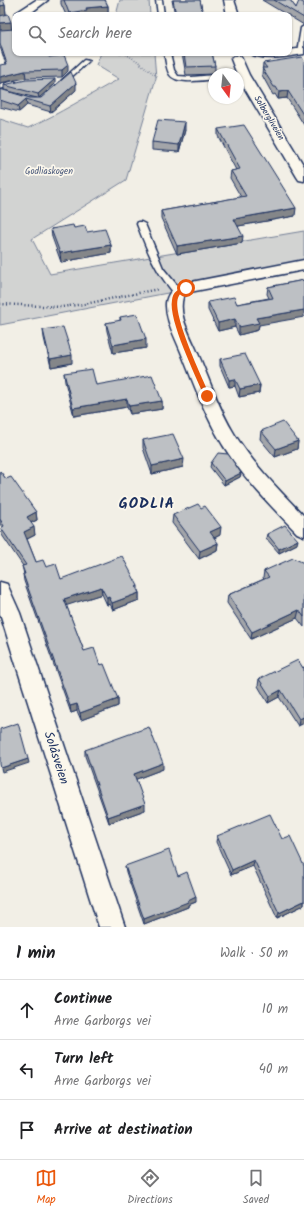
<!DOCTYPE html>
<meta charset="utf-8">
<style>
:root{--surface:#fff;--page:#f2f2f2;--text:#202124;--muted:#757577;--line:#e0e0e0;--accent:#ea580c}
body{margin:0;font-family:Kalam,sans-serif;background:var(--page);color:var(--text)}
.compass{position:absolute;left:208px;top:68px;width:36px;height:36px;border-radius:50%;background:var(--surface);box-shadow:0 1px 3px #0004;rotate:165deg}
.stop{position:absolute;width:12px;height:12px;margin:-9px;border:3px solid #ea580c;border-radius:50%;background:#fff}
.stop.end{background:#ea580c;border-color:#fff;box-shadow:0 1px 4px #0008}
.list{margin:0;padding:0;list-style:none}
h2{display:flex;justify-content:space-between;align-items:center;height:52px;margin:0;padding:0 16px;font-size:17px}
h2 small{font-size:13px;font-weight:400;color:var(--muted)}
.list li{display:grid;grid-template-columns:26px 1fr auto;gap:12px;align-items:center;box-sizing:border-box;height:60px;padding:0 16px;border-top:1px solid var(--line)}
.list b{display:block;font-size:15px;white-space:nowrap}
.list p{margin:0;font-size:13px;white-space:nowrap;color:var(--muted)}
.list em{font-size:13px;font-style:normal;color:var(--muted)}
.icon{flex:none;width:22px;height:22px;fill:none;stroke:currentColor;stroke-width:2;stroke-linecap:round;stroke-linejoin:round}
.map{position:relative;flex:none;width:304px;height:927px;overflow:hidden}
.search{position:absolute;background:var(--surface);box-shadow:0 1px 3px #0004;left:12px;right:12px;top:12px;height:44px;display:flex;align-items:center;gap:10px;box-sizing:border-box;padding:0 14px;border-radius:8px;color:var(--muted);font-size:15px}
.sheet{height:232px;background:var(--surface)}
nav{display:flex;justify-content:space-around;align-items:center;box-sizing:border-box;height:56px;border-top:1px solid var(--line);background:var(--surface);font-size:11px;color:var(--muted)}
nav a{display:grid;justify-items:center;gap:2px}
nav .on{color:var(--accent)}
.map>svg:first-child{display:block}
</style>
<div class="map">
<svg width="304" height="927" viewBox="0 0 304 927">
<rect width="100%" height="100%" fill="#f2efe6"/>
<filter id="ink" filterUnits="userSpaceOnUse"><feTurbulence type="fractalNoise" baseFrequency=".025" numOctaves="2"/><feDisplacementMap in="SourceGraphic" scale="8" xChannelSelector="R" yChannelSelector="G"/><feConvolveMatrix kernelMatrix="1 2 1 2 8 2 1 2 1" color-interpolation-filters="sRGB"/></filter>
<g filter="url(#ink)">
<g fill="#d2d3d2" stroke="#768198">
<polygon points="120,0 149,0 150,15 116,15"/>
<path d="M101 53H154L156 78 126 180 32 239 50 274 304 231V267L0 325V119L28 128C59 114 89 95 119 79L96 65Z"/>
</g>
<g fill="none" stroke-linecap="round" stroke-linejoin="round">
<g stroke="#1b2f5e" stroke-width="3">
<g id="lane">
<polygon points="156,0 162,0 164,15 158,15"/>
<polygon points="304,26 303,52 300,54 297,52 301,28"/>
<path d="M164 53H170L174 70 178 76 192 77 214 75V79C203 80 177 85 170 75 166 69 166 60 164 53Z"/>
<polygon points="84,60 89,61 65,83 61,83 61,81"/>
<polygon points="14,81 17,83 16,84 0,89 0,85"/>
<path d="M138 222H141L145 224 163 268 181 290V294H175C156 273 147 250 137 224Z"/>
</g>
</g>
<g stroke="#1b2f5e" stroke-width="3">
<g id="street">
<polygon points="36,0 48,0 28,15 15,16 16,13"/>
<polygon points="224,0 234,0 239,15 227,15"/>
<path d="M304 48V54C286 57 270 60 252 55L250 53H289V50Z"/>
<polygon points="237,55 241,57 249,75 304,166 304,181 299,180 297,177 238,77 231,59 233,57"/>
<path d="M304 260V270L190 292 183 297C178 315 189 333 196 349 209 378 218 408 235 435 254 465 279 490 304 516V536L297 533C274 509 249 484 230 456 208 424 195 387 181 352 175 336 165 320 166 303 167 294 173 288 181 284Z"/>
<polygon points="0,582 7,584 20,613 125,927 99,927 0,614"/>
</g>
</g>
<g stroke="#1b2f5e" stroke-width="1.5" stroke-dasharray="0.5 2" stroke-linecap="butt">
<polyline points="55,15 58,14"/>
<polyline points="124,53 136,60 158,77"/>
</g>
<polyline stroke="#1b2f5e" stroke-width="2.5" stroke-dasharray="1 2.5" stroke-linecap="butt" points="0,304 61,307 85,304 158,289"/>
<use href="#lane" fill="#fbf7ec" fill-rule="evenodd"/>
<use href="#street" fill="#fbf7ec" fill-rule="evenodd"/>
</g>
<g fill="#a3a5a9" stroke="#1b2f5e">
<polygon points="0,0 5,5 6,14 11,29 68,71 62,77 26,78 6,64 0,47"/>
<polygon points="61,0 105,0 108,6 108,15 66,15 61,4"/>
<polygon points="172,0 200,0 203,15 175,15"/>
<polygon points="262,0 290,0 296,8 304,3 304,25 289,16 289,15 287,15"/>
<polygon points="182,53 212,53 215,66 215,74 186,75"/>
<polygon points="304,61 304,125 287,98 278,99 275,94 273,95 262,75 263,63"/>
<polygon points="55,84 39,98 41,98 76,90 51,112 27,105 19,112 0,107 0,89 30,98 37,98 4,90 4,85"/>
<polygon points="218,129 295,216 238,226 242,243 177,254 161,218 161,211 241,197 230,178 231,171 236,170 218,136"/>
<polygon points="185,130 179,152 152,150 152,142"/>
<polygon points="74,228 87,232 111,245 111,253 61,262 52,237 51,229"/>
<polygon points="304,280 259,325 258,330 239,335 235,327 218,331 208,310 208,302 237,304 269,298 267,294 268,287"/>
<polygon points="120,317 146,348 113,353 107,331 106,323 120,321"/>
<polygon points="43,330 72,363 51,367 44,338"/>
<polygon points="220,359 260,385 259,393 239,397 235,386 229,387 220,366"/>
<polygon points="64,373 96,385 162,401 162,409 130,414 127,407 74,416 65,382"/>
<polygon points="261,431 298,441 297,449 275,457 260,439"/>
<polygon points="143,440 183,467 152,474 143,448"/>
<polygon points="211,463 241,473 240,477 224,485 210,467"/>
<polygon points="0,471 6,479 36,512 37,520 31,523 35,535 27,539 36,562 46,567 61,579 138,586 138,590 139,593 139,600 113,610 110,604 107,605 102,594 66,605 84,651 100,665 118,699 118,706 81,720 77,711 71,713 24,581 23,574 24,574 22,566 23,566 2,535 1,528 2,527 0,524"/>
<polygon points="173,515 220,535 214,538 218,543 217,550 199,559 172,523"/>
<polygon points="267,534 297,544 279,553 266,538"/>
<polygon points="304,563 304,627 297,618 251,639 227,603 228,595 264,579 263,578 264,571"/>
<polygon points="304,667 304,723 298,726 279,697 268,703 258,686 259,679"/>
<polygon points="85,750 163,769 136,779 145,810 109,823 85,756"/>
<polygon points="217,836 282,839 304,866 304,905 277,918 253,866 231,875 216,842"/>
<polygon points="125,866 178,876 196,902 188,905 188,907 144,924 126,872"/>
</g>
<g fill="#848689" stroke="#1b2f5e">
<polygon points="5,5 6,15 0,18 0,6"/>
<polygon points="108,6 108,15 69,15 69,13 86,8"/>
<polygon points="11,22 12,33 0,34 0,23"/>
<polygon points="68,65 68,71 62,77 62,70"/>
<polygon points="25,71 26,78 0,83 0,77"/>
<polygon points="55,79 55,84 39,98 38,94"/>
<polygon points="76,83 76,90 51,112 50,106"/>
<polygon points="288,91 287,98 278,99 279,92"/>
<polygon points="26,99 27,105 19,112 18,106"/>
<polygon points="185,122 185,130 179,152 179,145"/>
<polygon points="296,208 295,216 233,227 234,219"/>
<polygon points="243,236 242,243 177,254 177,246"/>
<polygon points="111,245 111,253 61,262 60,253"/>
<polygon points="304,310 304,317 259,325 258,330 239,335 239,327 256,318"/>
<polygon points="235,319 235,327 218,331 218,323"/>
<polygon points="146,339 146,348 113,353 113,345"/>
<polygon points="72,355 72,363 51,367 50,359"/>
<polygon points="235,379 235,386 229,387 229,380"/>
<polygon points="260,385 259,393 239,397 240,389"/>
<polygon points="127,399 127,407 74,416 73,408"/>
<polygon points="162,401 162,409 130,414 129,406"/>
<polygon points="298,441 297,449 275,457 276,449"/>
<polygon points="184,459 183,467 152,474 152,466"/>
<polygon points="241,473 240,477 224,485 225,481"/>
<polygon points="36,512 37,520 28,524 27,517"/>
<polygon points="34,527 35,535 25,540 24,532"/>
<polygon points="221,527 220,535 210,540 210,532"/>
<polygon points="298,540 297,544 279,553 279,549"/>
<polygon points="218,543 217,550 199,559 200,551"/>
<polygon points="101,587 102,594 65,606 64,599"/>
<polygon points="139,593 139,600 113,610 112,603"/>
<polygon points="109,597 110,604 107,605 107,598"/>
<polygon points="299,610 297,618 251,639 252,632"/>
<polygon points="281,690 279,697 268,703 270,696"/>
<polygon points="118,699 118,706 81,720 80,713"/>
<polygon points="77,704 77,711 71,713 70,706"/>
<polygon points="304,717 304,723 298,726 299,719"/>
<polygon points="28,759 29,763 2,772 1,768"/>
<polygon points="163,763 163,769 134,780 134,774"/>
<polygon points="145,804 145,810 109,823 108,817"/>
<polygon points="254,860 253,866 231,875 232,870"/>
<polygon points="196,897 196,902 188,905 188,907 144,924 144,919"/>
<polygon points="304,901 304,905 277,918 279,913"/>
</g>
<g fill="#bdc0c4" stroke="#1b2f5e">
<polygon points="0,0 3,0 5,5 0,6"/>
<polygon points="64,0 105,0 108,6 86,8 87,10 69,13"/>
<polygon points="173,0 200,0 203,15 176,15"/>
<polygon points="274,0 290,0 296,8 299,1 304,3 304,18"/>
<polygon points="8,14 11,22 0,23 0,16"/>
<polygon points="15,29 15,53 47,53 49,57 64,55 68,65 62,70 25,71 0,77 0,65 7,64 0,43 0,30"/>
<polygon points="184,53 212,53 215,66 186,67"/>
<polygon points="302,57 304,61 304,116 288,91 279,92 276,87 274,87 262,68 267,68 263,63"/>
<polygon points="71,72 76,83 50,106 26,99 18,106 0,100 0,89 30,98 41,98"/>
<polygon points="55,79 38,94 4,85 26,80"/>
<polygon points="158,120 185,122 179,145 152,142"/>
<polygon points="244,125 296,208 234,219 243,236 177,246 161,211 246,196 231,171 240,169 218,129"/>
<polygon points="73,225 74,228 85,226 87,232 105,229 111,245 60,253 51,229"/>
<polygon points="304,280 304,310 256,318 259,323 239,327 235,319 218,323 208,302 234,297 237,304 273,298 268,287"/>
<polygon points="137,314 146,339 113,345 106,323 121,320 120,317"/>
<polygon points="63,327 72,355 50,359 43,330"/>
<polygon points="245,354 260,385 240,389 235,379 229,380 220,359"/>
<polygon points="92,369 96,385 152,375 162,401 129,406 127,399 73,408 64,373"/>
<polygon points="283,422 298,441 276,449 261,431"/>
<polygon points="173,434 184,459 152,466 143,440"/>
<polygon points="218,453 228,454 241,473 225,481 211,463"/>
<polygon points="0,471 6,479 11,477 36,512 27,517 34,527 24,532 36,562 43,560 46,567 56,564 61,579 122,556 138,586 136,587 139,593 112,603 109,597 107,598 101,587 64,599 84,651 94,648 100,665 104,664 118,699 80,713 77,704 70,706 23,574 25,574 22,566 26,565 1,528 4,526 0,519"/>
<polygon points="198,504 201,508 205,506 221,527 210,532 218,543 200,551 173,515"/>
<polygon points="285,525 298,540 279,549 267,534"/>
<polygon points="293,558 304,563 304,617 299,610 252,632 228,595 269,577 264,571"/>
<polygon points="298,660 303,668 304,667 304,717 299,719 281,690 270,696 259,679"/>
<polygon points="18,723 28,759 1,768 0,764 0,729"/>
<polygon points="149,727 163,763 134,774 145,804 108,817 85,750"/>
<polygon points="270,814 282,839 290,836 304,866 304,901 279,913 254,860 232,870 217,836"/>
<polygon points="169,850 178,876 187,872 196,897 188,901 188,902 144,919 125,866"/>
</g>
</g>
<path fill="#ea580c" d="M186 286 189 288C185 291 180 292 178 298 172 315 202 377 210 396L207 398 204 396C196 376 168 320 172 300 173 292 178 289 186 286Z"/>
<g text-anchor="middle" dominant-baseline="central" stroke-width="3.5" stroke-linejoin="round" paint-order="stroke">
<g font-size="9" fill="#1b2f5e" stroke="#fbf7ec">
<text transform="translate(269 118) rotate(59)">Solbergliveien</text>
</g>
<g font-size="9" fill="#49587b" stroke="#fbf7ec">
<text x="49" y="171">Godliaskogen</text>
</g>
<g font-size="13" fill="#1b2f5e" stroke="#fbf7ec">
<text transform="translate(56 758) rotate(72)">Solåsveien</text>
</g>
<g font-size="15" font-weight="bold" letter-spacing="1" fill="#1b2f5e" stroke="#fbf7ec">
<text x="147" y="504">GODLIA</text>
</g>
</g>
</svg>
<svg class="compass" viewBox="-18 -18 36 36"><path d="M0-13l5 13h-10z" fill="#e53935"/><path d="M0 13l5-13h-10z" fill="#757577"/></svg>
<div class="stop" style="left:186px;top:288px"></div>
<div class="stop end" style="left:207px;top:396px"></div>
<div class="search"><svg class="icon" aria-label="search" viewBox="0 0 24 24"><circle cx="10" cy="10" r="6"/><path d="M15 15l6 6"/></svg>Search here</div>
</div>
<section class="sheet">
<h2>1 min<small>Walk · 50 m</small></h2>
<ul class="list">
<li><svg class="icon" aria-label="ahead" viewBox="0 0 24 24"><path d="M12 20V5M6 11l6-6 6 6"/></svg><div><b>Continue</b><p>Arne Garborgs vei</p></div><em>10 m</em></li>
<li><svg class="icon" aria-label="left" viewBox="0 0 24 24"><path d="M17 20v-9H6M10 6l-5 5 5 5"/></svg><div><b>Turn left</b><p>Arne Garborgs vei</p></div><em>40 m</em></li>
<li><svg class="icon" aria-label="arrive" viewBox="0 0 24 24"><path d="M6 21V4h12l-3 4 3 4H6"/></svg><div><b>Arrive at destination</b></div></li>
</ul>
</section>
<nav>
<a class="on"><svg class="icon" aria-label="map" viewBox="0 0 24 24"><path d="M3 6l6-2 6 2 6-2v14l-6 2-6-2-6 2zM9 4v14M15 6v14"/></svg>Map</a>
<a><svg class="icon" aria-label="directions" viewBox="0 0 24 24"><path d="M12 3l9 9-9 9-9-9zM9 14v-3h6M13 9l2 2-2 2"/></svg>Directions</a>
<a><svg class="icon" aria-label="saved" viewBox="0 0 24 24"><path d="M7 4h10v16l-5-4-5 4z"/></svg>Saved</a>
</nav>
